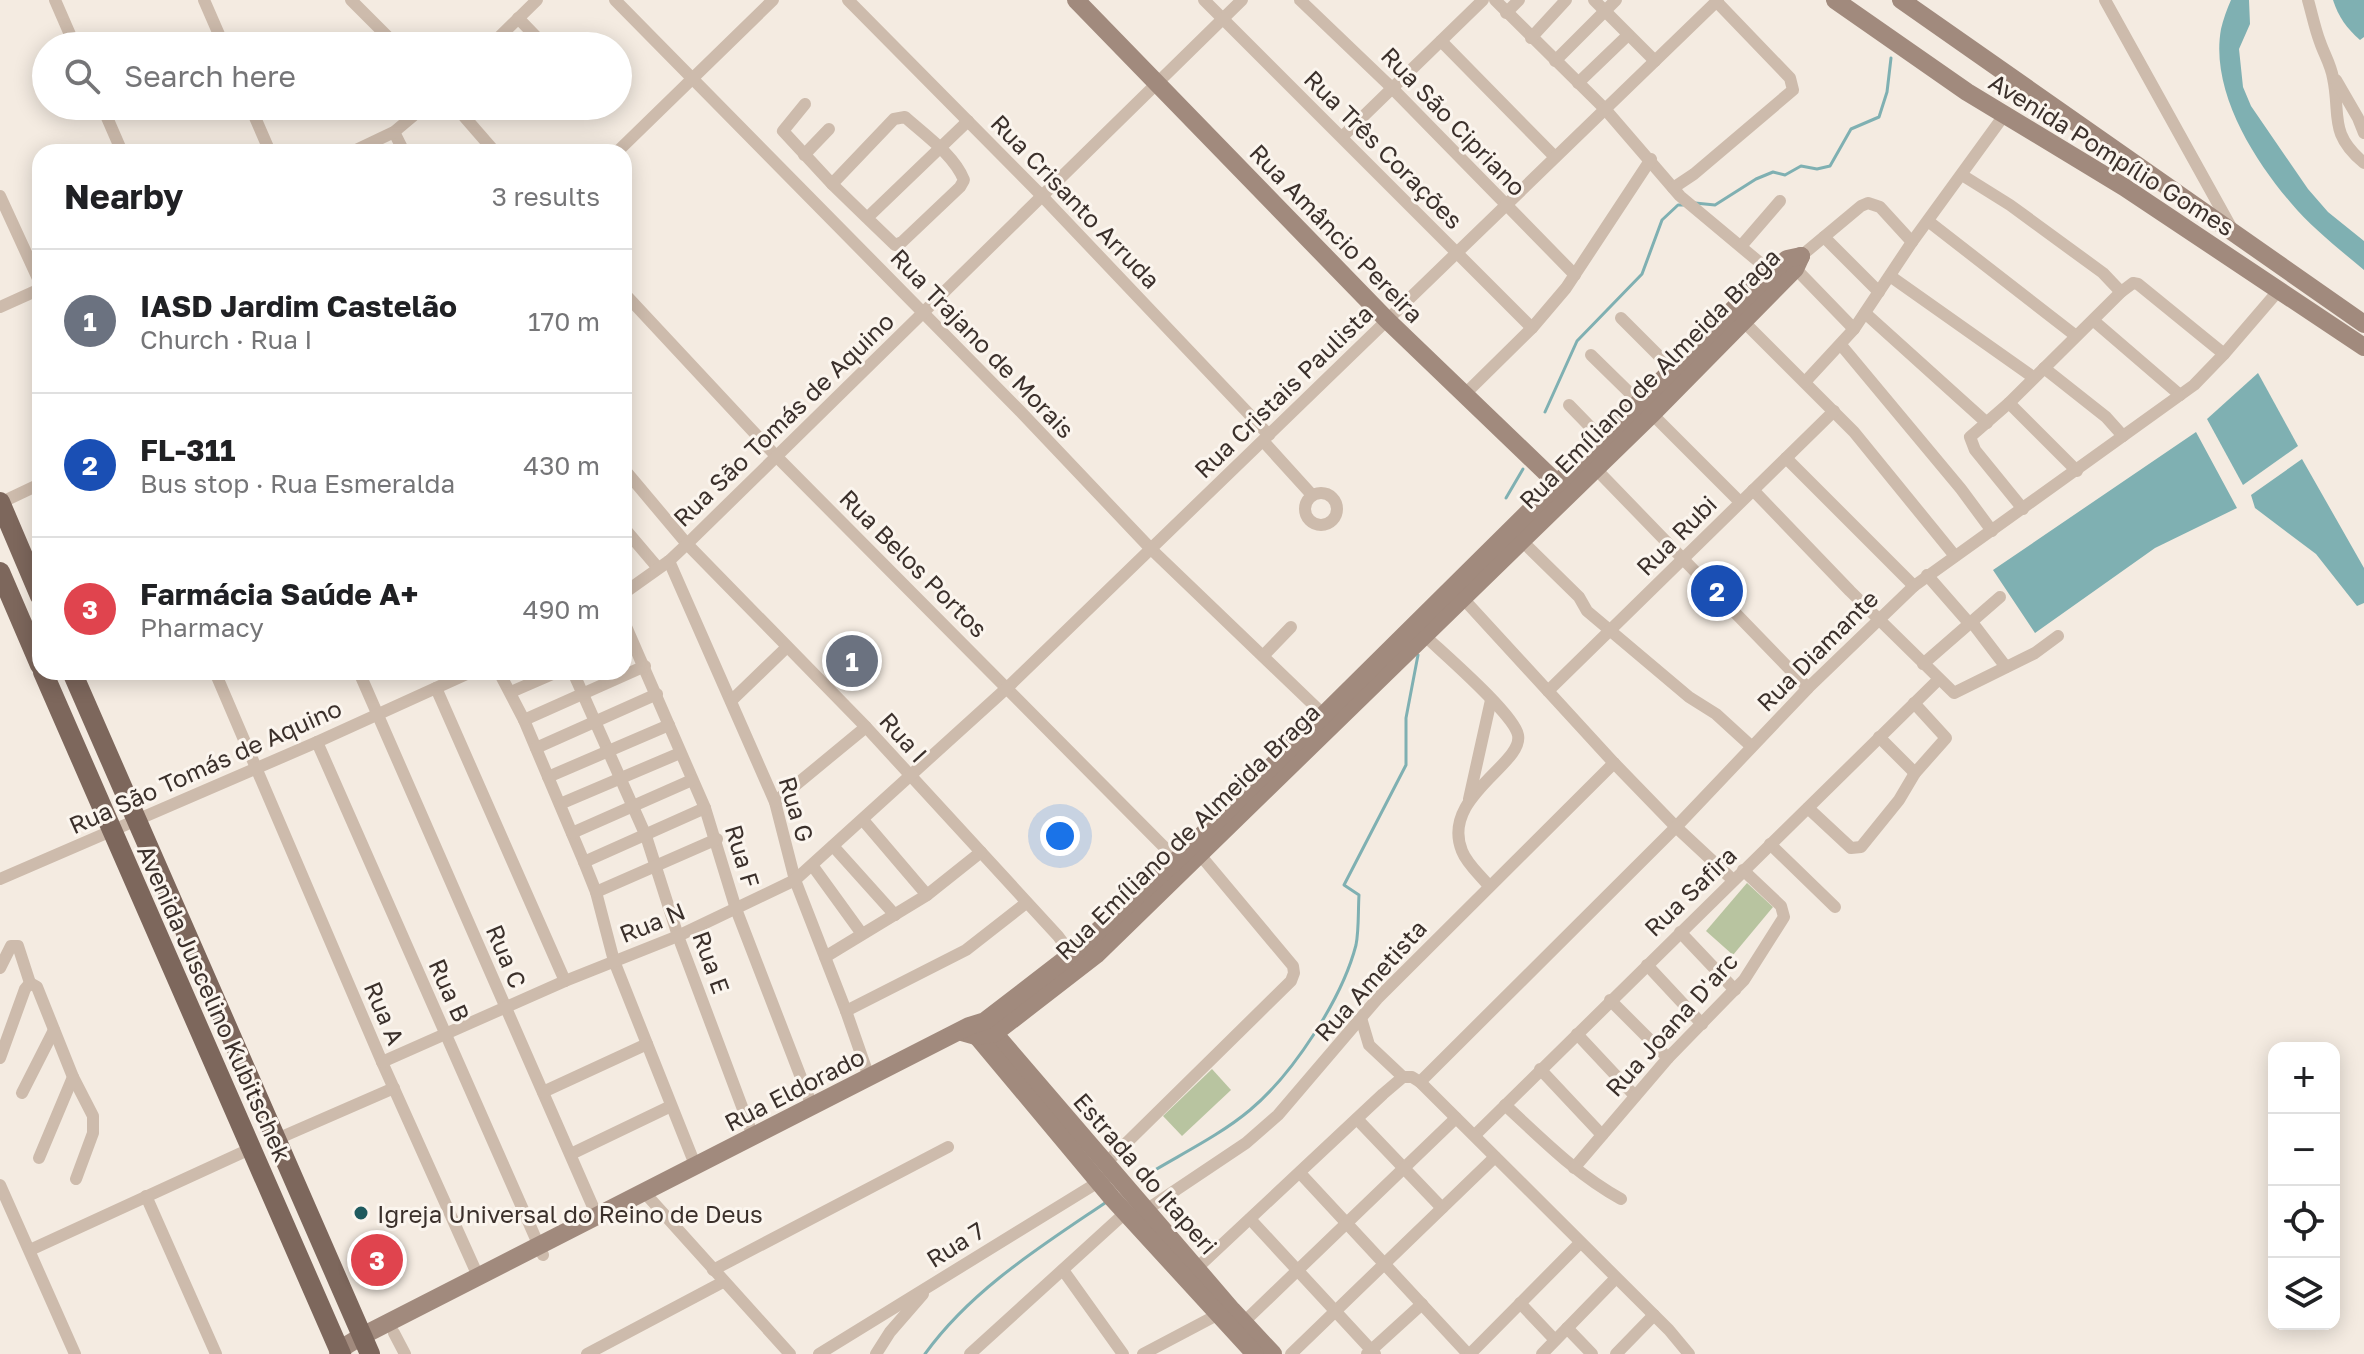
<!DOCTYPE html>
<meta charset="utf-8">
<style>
:root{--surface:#fff;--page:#f6f6f6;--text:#202124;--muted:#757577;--line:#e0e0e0;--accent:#b45309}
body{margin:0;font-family:"Golos Text",sans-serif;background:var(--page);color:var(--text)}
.controls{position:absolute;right:24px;bottom:24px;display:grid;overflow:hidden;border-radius:16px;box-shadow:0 4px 20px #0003}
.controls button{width:72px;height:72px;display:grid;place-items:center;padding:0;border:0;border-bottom:2px solid var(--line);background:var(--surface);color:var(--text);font:40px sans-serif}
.you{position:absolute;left:1060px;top:836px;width:28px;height:28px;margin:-20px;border:6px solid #fff;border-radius:50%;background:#1a73e8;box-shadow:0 0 0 12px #1a73e833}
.badge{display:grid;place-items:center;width:52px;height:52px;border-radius:50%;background:var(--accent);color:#fff;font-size:26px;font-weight:700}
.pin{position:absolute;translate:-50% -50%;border:4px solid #fff;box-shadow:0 2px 8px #0006}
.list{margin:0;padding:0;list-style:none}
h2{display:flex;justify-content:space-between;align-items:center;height:104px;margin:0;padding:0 32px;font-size:34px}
h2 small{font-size:26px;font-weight:400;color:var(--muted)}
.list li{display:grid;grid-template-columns:52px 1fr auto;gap:24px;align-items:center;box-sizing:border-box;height:144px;padding:0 32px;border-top:2px solid var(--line)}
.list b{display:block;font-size:30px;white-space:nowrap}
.list p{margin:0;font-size:26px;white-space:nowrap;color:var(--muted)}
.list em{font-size:26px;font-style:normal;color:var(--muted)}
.icon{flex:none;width:44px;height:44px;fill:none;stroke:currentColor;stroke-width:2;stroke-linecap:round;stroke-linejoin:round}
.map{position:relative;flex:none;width:2364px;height:1354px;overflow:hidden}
.search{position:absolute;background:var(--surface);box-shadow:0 4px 20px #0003;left:32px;top:32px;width:600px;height:88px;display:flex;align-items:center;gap:20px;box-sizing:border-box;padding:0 28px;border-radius:44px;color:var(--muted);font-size:30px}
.panel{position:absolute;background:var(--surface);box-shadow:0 4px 20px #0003;left:32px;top:144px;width:600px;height:536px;border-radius:24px}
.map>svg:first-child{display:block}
</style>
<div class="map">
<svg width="2364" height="1354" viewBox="0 0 2364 1354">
<rect width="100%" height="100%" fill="#f4ebe1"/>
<g fill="#b8c4a0">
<polygon points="1747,883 1773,907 1733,955 1706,931"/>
<polygon points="1212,1069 1231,1090 1182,1136 1163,1116"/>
</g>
<g fill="#7fb0b2">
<path d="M2231 0H2249L2250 24 2239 49 2243 87 2251 106 2308 189 2328 212 2364 241V270C2339 249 2312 228 2291 203 2253 159 2210 90 2221 29 2223 20 2227 9 2231 0Z"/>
<path d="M2333 0H2364V37L2360 40C2347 29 2338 16 2333 0Z"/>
<polygon points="2258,373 2298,446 2243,485 2207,419"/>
<polygon points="2196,432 2237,508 2155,548 2035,633 1993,570"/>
<polygon points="2302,459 2364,568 2364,603 2357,606 2316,554 2255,508 2251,495"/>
</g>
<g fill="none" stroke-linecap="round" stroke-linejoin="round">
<g stroke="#7fb0b2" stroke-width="3">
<polyline points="1695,203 1715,205 1756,179 1773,172 1785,175 1801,166 1817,169 1830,166 1851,129 1879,117 1887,92 1891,58"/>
<polyline points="1545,412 1577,341 1642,274 1662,220 1678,205 1683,205"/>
<polyline points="1506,498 1523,469"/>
<path d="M1145 1176C1179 1155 1219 1136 1250 1110 1293 1074 1342 999 1356 945 1359 930 1358 911 1359 895L1344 885 1406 765V718L1418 655"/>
<path d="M925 1354C971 1290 1040 1247 1105 1203"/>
</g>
<g stroke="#cdbbac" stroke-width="12">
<polyline points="55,0 75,46"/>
<polyline points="204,0 224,46"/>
<polyline points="351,0 397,46"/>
<polyline points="615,0 1020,411 1151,549 1323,714"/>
<polyline points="848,0 1042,196 1269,435"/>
<polyline points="1204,0 1532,328"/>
<polyline points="1300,0 1392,88 1575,275"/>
<polyline points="1495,0 1605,109 1680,196 1771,272"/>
<polyline points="1594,0 1655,61"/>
<polyline points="2105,0 2232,229"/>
<path d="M2308 0C2312 14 2315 29 2320 42 2324 54 2331 65 2333 78 2341 115 2328 133 2364 163"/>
<polyline points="1506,13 1519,0"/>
<polyline points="518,18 545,46"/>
<polyline points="1531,38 1566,0"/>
<polyline points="1441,41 1555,157"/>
<polyline points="490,46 537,0"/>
<polyline points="1555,61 1616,0"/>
<polyline points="2336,80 2358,118 2364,133"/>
<polyline points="1578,83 1628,35"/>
<polyline points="805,104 783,131 832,184"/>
<polyline points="102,106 122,152"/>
<polyline points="250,106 270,152"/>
<polyline points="455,106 495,152"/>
<polyline points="394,132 404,152"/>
<polyline points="1343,136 1483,0"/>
<polyline points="352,152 394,132 425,106"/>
<polyline points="617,152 773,0"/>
<polyline points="804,155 829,129"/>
<polyline points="1962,175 2010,205 2103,273 2121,292"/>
<polyline points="1673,188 1694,174 1793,90 1790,78 1716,1"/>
<polyline points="0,196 40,283"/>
<path d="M867 218 895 245 902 242 960 187 964 180C954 155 925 135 905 117L894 119 832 184 867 218 968 121"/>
<polyline points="1928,221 2076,336"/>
<polyline points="1824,237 1879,292"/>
<polyline points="1742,245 1780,201"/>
<polyline points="1801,256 1861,206 1868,203 1880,207 1912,242"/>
<polyline points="1792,265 1854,329"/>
<polyline points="1890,276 2033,377"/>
<polyline points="624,293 776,456 1177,860"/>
<polyline points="0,307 40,289"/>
<polyline points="1865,313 1987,423"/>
<polyline points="1739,317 1854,432 1955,556"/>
<polyline points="1621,318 1672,369"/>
<polyline points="2094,321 2180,395"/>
<polyline points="1841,345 1961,489 1992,531"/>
<polyline points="1591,355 1639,402"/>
<polyline points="2044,368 2106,417 2123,436"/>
<polyline points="1805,382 1854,329 1912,242 2005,114"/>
<polyline points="1464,395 1532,328 1566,288 1651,159"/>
<polyline points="2009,403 2077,471"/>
<polyline points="1569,405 1602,439"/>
<polyline points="1652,414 1740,502"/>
<polyline points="1263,441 1312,495"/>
<polyline points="1786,458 1914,586"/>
<polyline points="1592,465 1808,688"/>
<polyline points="624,469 687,544 866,727 1058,936 1075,959"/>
<polyline points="1753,490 1850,591 1954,693 2035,653 2058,636"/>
<circle cx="1321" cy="509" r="16"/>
<polyline points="0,503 40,484"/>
<polyline points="2023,509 1975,450 1970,437 2009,403 2121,292 2133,283 2138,284 2224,354"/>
<polyline points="624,528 658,568"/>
<polyline points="1522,541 1579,597 1587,611 1689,697 1716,714 1751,746"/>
<polyline points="669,561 775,802 795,880 846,1011 869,1077"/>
<polyline points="1927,575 1969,623"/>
<polyline points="624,593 669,561 687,544 1242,0"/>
<polyline points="1458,593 1614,763 1676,827 1733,880"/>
<polyline points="1971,621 2006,667"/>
<polyline points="624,622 705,808 736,909 812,1106"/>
<path d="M1425 636C1444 654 1514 714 1518 735 1524 764 1440 797 1462 851 1467 864 1480 875 1489 886"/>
<polyline points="1263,656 1291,627"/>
<polyline points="1923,664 2000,597"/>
<polyline points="215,672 382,1062 478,1276"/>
<polyline points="359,672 597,1216"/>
<polyline points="499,672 524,720 584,862 596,892 614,961 696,1167"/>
<polyline points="573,672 646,836 678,936 753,1136"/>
<polyline points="436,688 565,981"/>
<polyline points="1548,691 1834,411"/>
<polyline points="511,692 557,672"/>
<polyline points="731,701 787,647"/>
<polyline points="524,720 645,666"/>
<polyline points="1879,737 1915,773"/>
<polyline points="317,742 543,1255"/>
<polyline points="536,748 657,694"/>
<polyline points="548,777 669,725"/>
<polyline points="1469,799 1491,700"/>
<polyline points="775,802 866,727"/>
<polyline points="560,804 680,753"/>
<polyline points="1808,808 1851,848 1861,847 1899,800 1915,773 1946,738 1914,703"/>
<polyline points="863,820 927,895"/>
<polyline points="572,833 692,780"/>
<polyline points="1770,844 1835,907"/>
<polyline points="833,846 895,915"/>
<polyline points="584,862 705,808"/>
<polyline points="812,865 862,934"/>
<polyline points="0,879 317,742 471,672"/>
<polyline points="596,892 717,839"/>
<polyline points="1680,932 1735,990"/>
<polyline points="825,957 927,895 981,852"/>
<polyline points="1647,965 1702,1024"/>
<polyline points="0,968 11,946 18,946 30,983"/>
<polyline points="1610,1000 1668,1058"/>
<polyline points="846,1011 966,950 1026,903"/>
<polyline points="1361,1018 1369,1045 1403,1077"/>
<polyline points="1577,1034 1635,1096"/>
<polyline points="0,1058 25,989 30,983 37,987 73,1077 93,1116 93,1133 76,1179"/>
<polyline points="382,1062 565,981 678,936 795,880 1008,687 1718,0"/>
<polyline points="1540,1069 1602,1135"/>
<polyline points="1420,1082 1676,827 1808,688 1914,586 2194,385 2224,354 2279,290"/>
<polyline points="543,1092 647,1044"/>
<polyline points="22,1093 54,1030"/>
<path d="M1505 1105C1542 1139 1577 1175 1621 1199"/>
<polyline points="1357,1119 1442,1208"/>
<polyline points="1475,1135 1938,680"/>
<polyline points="277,1139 394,1088"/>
<polyline points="571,1154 671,1106"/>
<polyline points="39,1158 73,1077"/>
<polyline points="1106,1163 1291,981 1294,973 1293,966 1201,856"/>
<polyline points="1574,1168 1668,1058 1744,980 1784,917 1781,906 1743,870"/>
<polyline points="1300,1173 1468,1354"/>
<polyline points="0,1185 75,1354"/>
<polyline points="644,1192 790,1354"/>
<polyline points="146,1196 216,1354"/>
<polyline points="1147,1211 1149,1208 1246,1143 1278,1115 1377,999 1614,763"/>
<polyline points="1250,1219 1375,1354"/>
<polyline points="30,1250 250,1149"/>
<polyline points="1196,1269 1383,1094 1403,1077 1412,1077 1420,1082 1669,1330 1689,1354"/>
<polyline points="713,1270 948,1147"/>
<polyline points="1063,1270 1123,1354"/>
<polyline points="1520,1303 1555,1340"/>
<polyline points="1249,1317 1456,1118"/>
<polyline points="1567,1328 1592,1354"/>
<polyline points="394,1333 405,1354"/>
<polyline points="587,1354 723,1282"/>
<polyline points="819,1354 1105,1178"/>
<polyline points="876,1354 890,1332 923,1294"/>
<polyline points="970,1354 1125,1213"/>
<polyline points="1143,1354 1217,1315"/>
<polyline points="1291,1354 1495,1157"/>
<polyline points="1367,1354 1422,1304"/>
<polyline points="1470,1354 1580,1243"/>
<polyline points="1542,1354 1615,1279"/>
<polyline points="1616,1354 1654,1315"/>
</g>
<g stroke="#a18a7d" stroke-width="18">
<polyline points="1076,0 1387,320 1563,489"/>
<polyline points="1835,0 1967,92 2124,187 2364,347"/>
<polyline points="1901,0 2364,324"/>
<polyline points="989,1027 1232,1310 1273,1354"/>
<polyline points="970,1028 1112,1198 1255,1354"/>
<polyline points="962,1032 976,1036 995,1033 1096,955 1652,414 1795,269 1801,256"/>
<polyline points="338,1354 347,1345 362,1336 969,1026 985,1021 1072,954 1177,860 1771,272 1787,259 1801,256"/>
</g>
<g stroke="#7d675c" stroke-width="20">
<polyline points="0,502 40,596"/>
<polyline points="0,572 40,665"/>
<polyline points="43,672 341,1354"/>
<polyline points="72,672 370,1354"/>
</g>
</g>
<circle fill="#1f5a5e" stroke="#fbf5ee" stroke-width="3" cx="361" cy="1213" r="8"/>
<g text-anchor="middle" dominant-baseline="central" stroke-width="6" stroke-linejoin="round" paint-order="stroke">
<g font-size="24" fill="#3b302b" stroke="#fbf5ee">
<text transform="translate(1454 121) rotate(46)">Rua São Cipriano</text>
<text transform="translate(1384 149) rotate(45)">Rua Três Corações</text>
<text transform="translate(2112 154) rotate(32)">Avenida Pompílio Gomes</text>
<text transform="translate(1076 201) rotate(46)">Rua Crisanto Arruda</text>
<text transform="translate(1337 233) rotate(46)">Rua Amâncio Pereira</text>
<text transform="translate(983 343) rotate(46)">Rua Trajano de Morais</text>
<text transform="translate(1649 378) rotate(-45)">Rua Emíliano de Almeida Braga</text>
<text transform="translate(1283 391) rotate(-44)">Rua Cristais Paulista</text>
<text transform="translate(783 419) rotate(-44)">Rua São Tomás de Aquino</text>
<text transform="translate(1676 535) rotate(-45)">Rua Rubi</text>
<text transform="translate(914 563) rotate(45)">Rua Belos Portos</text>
<text transform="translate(1817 650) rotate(-45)">Rua Diamante</text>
<text transform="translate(904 737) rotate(48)">Rua I</text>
<text transform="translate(205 766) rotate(-24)">Rua São Tomás de Aquino</text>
<text transform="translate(797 809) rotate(73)">Rua G</text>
<text transform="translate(1187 831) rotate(-44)">Rua Emíliano de Almeida Braga</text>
<text transform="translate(743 856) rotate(73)">Rua F</text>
<text transform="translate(1690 891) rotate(-44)">Rua Safira</text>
<text transform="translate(652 922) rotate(-22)">Rua N</text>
<text transform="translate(507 956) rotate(67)">Rua C</text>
<text transform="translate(712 962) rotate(70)">Rua E</text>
<text transform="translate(1370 980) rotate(-48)">Rua Ametista</text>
<text transform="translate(450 990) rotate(66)">Rua B</text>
<text transform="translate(215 1003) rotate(66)">Avenida Juscelino Kubitschek</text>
<text transform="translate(385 1013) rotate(67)">Rua A</text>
<text transform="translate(1671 1024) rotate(-48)">Rua Joana D'arc</text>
<text transform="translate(794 1089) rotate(-27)">Rua Eldorado</text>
<text transform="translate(1146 1173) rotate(49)">Estrada do Itaperi</text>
<text transform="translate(955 1244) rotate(-32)">Rua 7</text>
</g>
<g font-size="24" fill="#3b302b" stroke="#fbf5ee" text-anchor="start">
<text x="377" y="1213">Igreja Universal do Reino de Deus</text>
</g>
</g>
</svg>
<div class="controls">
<button>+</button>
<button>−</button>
<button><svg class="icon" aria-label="locate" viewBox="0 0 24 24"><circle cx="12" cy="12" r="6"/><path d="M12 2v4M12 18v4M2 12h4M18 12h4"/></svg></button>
<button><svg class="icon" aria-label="layers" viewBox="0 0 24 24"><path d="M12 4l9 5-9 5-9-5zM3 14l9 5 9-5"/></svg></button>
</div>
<div class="you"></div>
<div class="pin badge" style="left:852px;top:661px;background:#6b7280">1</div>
<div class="pin badge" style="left:1717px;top:591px;background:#1a4fb4">2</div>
<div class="pin badge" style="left:377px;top:1260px;background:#e0444e">3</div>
<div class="search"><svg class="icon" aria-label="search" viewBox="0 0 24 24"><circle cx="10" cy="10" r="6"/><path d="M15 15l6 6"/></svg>Search here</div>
<section class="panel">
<h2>Nearby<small>3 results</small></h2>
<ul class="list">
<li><span class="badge" style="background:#6b7280">1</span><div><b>IASD Jardim Castelão</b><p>Church · Rua I</p></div><em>170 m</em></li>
<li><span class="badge" style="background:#1a4fb4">2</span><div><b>FL-311</b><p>Bus stop · Rua Esmeralda</p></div><em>430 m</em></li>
<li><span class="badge" style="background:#e0444e">3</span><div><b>Farmácia Saúde A+</b><p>Pharmacy</p></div><em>490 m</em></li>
</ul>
</section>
</div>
